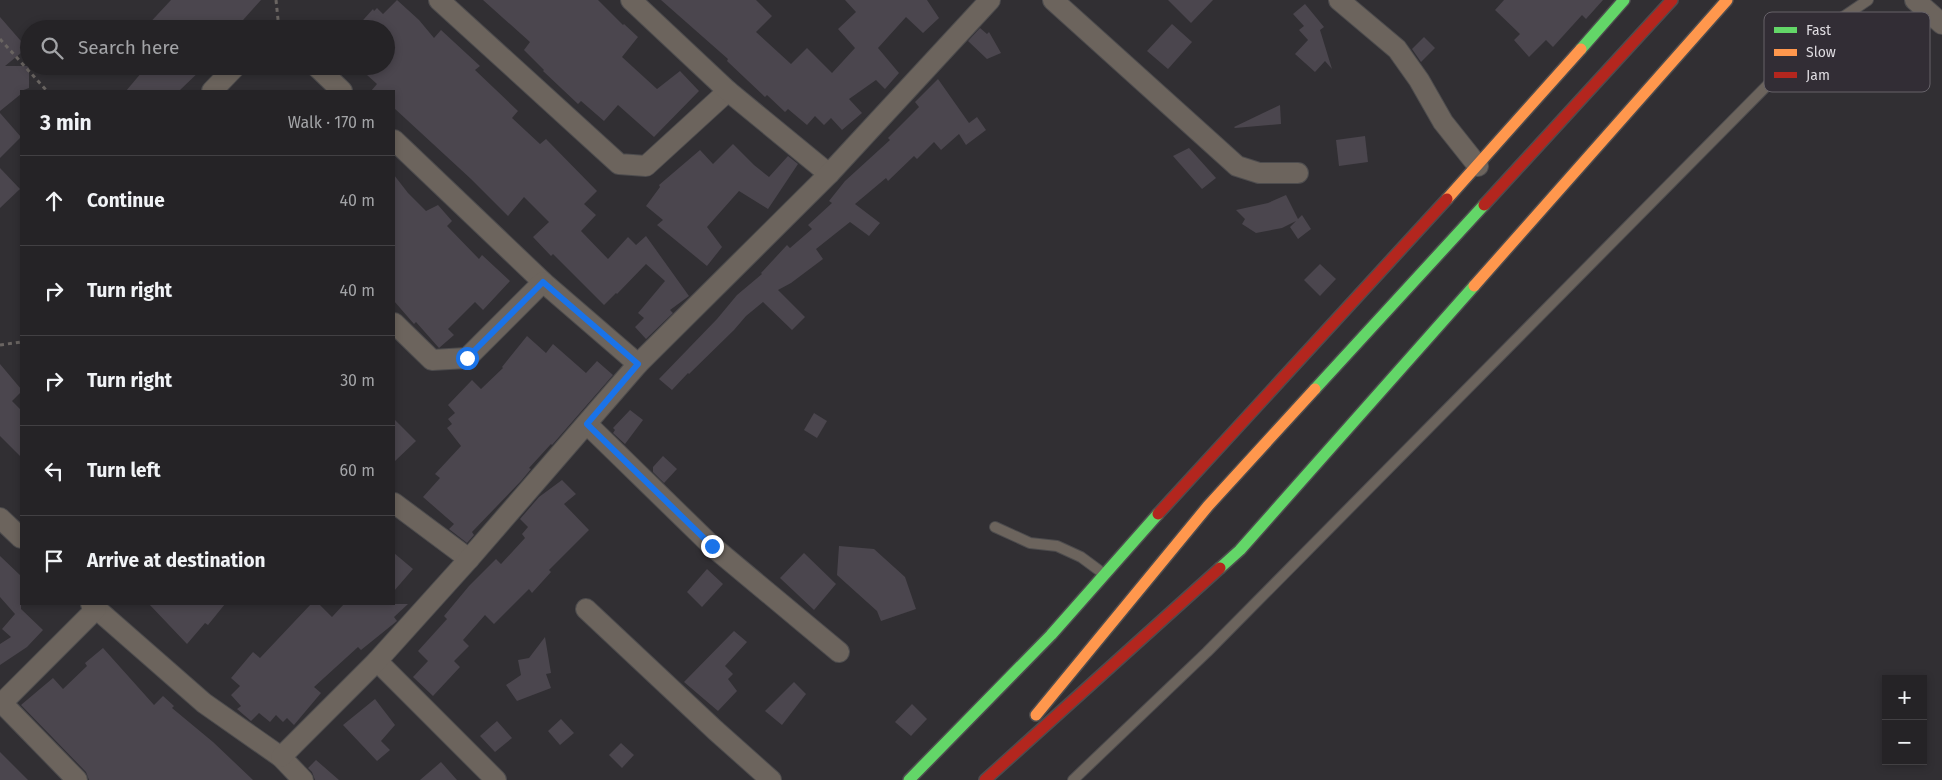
<!DOCTYPE html>
<meta charset="utf-8">
<style>
:root{--surface:#252326;--page:#312f32;--text:#f1f3f6;--muted:#a3a4a7;--line:#424043}
body{margin:0;font-family:"Fira Sans",sans-serif;background:var(--page);color:var(--text)}
.controls{position:absolute;right:15px;bottom:15px;display:grid;overflow:hidden;border-radius:0px;box-shadow:0 2px 8px #0003}
.controls button{width:45px;height:45px;display:grid;place-items:center;padding:0;border:0;border-bottom:1px solid var(--line);background:var(--surface);color:var(--text);font:25px sans-serif}
.stop{position:absolute;width:15px;height:15px;margin:-11px;border:4px solid #1a73e8;border-radius:50%;background:#fff}
.stop.end{background:#1a73e8;border-color:#fff;box-shadow:0 1px 5px #0008}
.list{margin:0;padding:0;list-style:none}
h2{display:flex;justify-content:space-between;align-items:center;height:65px;margin:0;padding:0 20px;font-size:21px}
h2 small{font-size:16px;font-weight:400;color:var(--muted)}
.list li{display:grid;grid-template-columns:32px 1fr auto;gap:15px;align-items:center;box-sizing:border-box;height:90px;padding:0 20px;border-top:1px solid var(--line)}
.list b{display:block;font-size:19px;white-space:nowrap}
.list em{font-size:16px;font-style:normal;color:var(--muted)}
.icon{flex:none;width:28px;height:28px;fill:none;stroke:currentColor;stroke-width:2;stroke-linecap:round;stroke-linejoin:round}
.map{position:relative;flex:none;width:1942px;height:780px;overflow:hidden}
.search{position:absolute;background:var(--surface);box-shadow:0 2px 8px #0003;left:20px;top:20px;width:375px;height:55px;display:flex;align-items:center;gap:12px;box-sizing:border-box;padding:0 18px;border-radius:28px;color:var(--muted);font-size:19px}
.panel{position:absolute;background:var(--surface);box-shadow:0 2px 8px #0003;left:20px;top:90px;width:375px;height:515px;border-radius:0px}
.map>svg:first-child{display:block}
</style>
<div class="map">
<svg width="1942" height="780" viewBox="0 0 1942 780">
<rect width="100%" height="100%" fill="#312f33"/>
<g fill="#4b464e">
<polygon points="171,0 261,0 235,29 144,29"/>
<polygon points="397,0 419,20 434,38 441,30 480,66 475,70 518,111 512,118 540,144 546,139 597,191 584,204 596,215 581,231 608,259 628,237 636,245 646,236 689,296 670,310 673,313 646,339 635,327 644,318 638,313 665,281 646,264 617,294 616,293 604,305 553,254 551,256 533,237 549,222 524,197 508,216 471,179 394,108 394,91 371,91 377,84 357,66 386,66 386,29 355,29 373,9 374,11 377,8 383,14"/>
<polygon points="483,0 598,0 623,25 624,24 638,37 622,57 657,89 680,71 699,91 654,137 618,105 604,121 581,101 578,104 543,71 544,70 524,50 530,42"/>
<polygon points="661,0 756,0 772,16 756,32 791,64 807,48 832,73 855,48 838,29 856,12 845,0 927,0 939,18 923,33 906,17 878,48 899,73 885,89 876,80 849,99 862,113 842,130 831,118 824,125 815,116 807,125 788,109 785,112 767,95 765,97 727,61 728,59"/>
<polygon points="1168,0 1213,0 1191,23"/>
<polygon points="1504,0 1603,0 1586,19 1582,15 1553,47 1546,40 1529,57 1514,40 1520,34 1495,10"/>
<polygon points="1305,4 1324,27 1320,30 1332,69 1325,61 1315,72 1295,54 1308,40 1299,30 1304,26 1293,14"/>
<polygon points="0,17 27,48 5,66 29,66 29,88 21,91 21,94 0,111"/>
<polygon points="1172,24 1192,42 1168,69 1147,51"/>
<polygon points="980,28 987,34 989,32 1001,53 987,59 968,41"/>
<polygon points="1424,37 1435,48 1421,62 1412,49"/>
<polygon points="147,66 205,66 179,91 126,91"/>
<polygon points="938,79 969,123 977,117 986,130 966,145 959,134 941,150 934,142 917,159 914,156 888,181 886,178 855,204 880,223 869,236 850,222 816,249 823,259 791,283 778,290 805,317 792,330 763,302 746,316 734,330 689,374 688,373 672,390 659,379 717,319 737,295 762,274 761,273 787,245 790,248 812,229 808,225 832,203 829,201 845,181 890,140 888,138 919,107 915,102"/>
<polygon points="1280,105 1281,124 1235,128 1234,127"/>
<polygon points="0,113 21,137 0,158"/>
<polygon points="1365,136 1368,162 1339,166 1336,140"/>
<polygon points="733,144 754,165 769,177 788,156 798,164 768,209 739,191 707,227 722,247 707,266 657,225 663,220 646,206 660,187 659,185 700,150 713,164"/>
<polygon points="1189,148 1216,178 1202,189 1173,156"/>
<polygon points="0,168 20,189 0,208"/>
<polygon points="394,175 408,193 426,211 438,205 452,221 447,226 479,259 482,255 510,281 483,310 475,302 448,329 454,335 439,348 416,322 414,324 394,301"/>
<polygon points="1286,195 1298,219 1302,215 1311,229 1298,239 1290,227 1296,221 1282,228 1256,233 1242,224 1245,219 1236,210 1268,203"/>
<polygon points="1320,264 1336,279 1320,296 1304,280"/>
<polygon points="527,336 546,353 553,344 586,373 597,361 613,375 552,445 551,444 529,468 531,469 521,481 472,532 474,535 467,543 449,529 454,524 423,497 440,478 435,474 461,446 447,428 452,424 448,419 455,413 448,405 472,380 481,389 503,368 502,367"/>
<polygon points="0,364 21,389 21,392 12,401 21,410 21,457 0,436"/>
<polygon points="630,410 643,420 625,444 613,433 615,430 613,428"/>
<polygon points="814,413 827,421 817,438 804,430"/>
<polygon points="394,419 416,441 394,462"/>
<polygon points="663,456 677,469 664,483 653,472 653,467"/>
<polygon points="562,480 576,494 564,504 589,530 549,570 551,572 532,593 529,589 494,624 485,615 463,640 469,646 454,661 460,667 433,696 413,677 428,661 418,651 447,619 444,616 469,586 496,559 501,564 525,538 522,534 528,527 520,519 539,497"/>
<polygon points="839,546 874,549 905,577 916,609 881,621 877,611 837,575"/>
<polygon points="394,553 413,569 394,591"/>
<polygon points="804,553 836,584 814,610 780,578"/>
<polygon points="0,556 21,576 21,609 43,630 27,647 0,665 0,644 11,637 2,629 15,614 0,597"/>
<polygon points="707,569 723,584 702,607 687,592"/>
<polygon points="149,604 225,604 208,625 205,623 187,644"/>
<polygon points="311,604 319,604 332,617 344,604 408,604 394,617 397,621 361,650 358,647 314,687 321,693 294,725 287,718 283,722 276,715 270,722 259,713 251,721 237,709 241,706 231,695 240,686 231,678 253,652 260,658"/>
<polygon points="734,631 747,642 725,666 733,674 728,679 737,691 718,711 684,682"/>
<polygon points="545,637 551,673 546,674 551,688 517,701 506,685 521,675 518,660 529,658"/>
<polygon points="103,648 154,705 163,696 174,706 172,708 213,742 253,780 89,780 86,772 21,705 53,678 63,689 87,666 85,663"/>
<polygon points="794,682 806,694 782,725 765,711"/>
<polygon points="375,699 395,725 381,741 390,750 377,761 343,725"/>
<polygon points="912,704 927,719 911,736 895,722"/>
<polygon points="561,719 574,733 560,745 548,731"/>
<polygon points="497,721 512,738 495,752 480,736"/>
<polygon points="621,743 634,755 622,768 609,755"/>
<polygon points="0,752 28,780 0,780"/>
<polygon points="316,760 339,780 315,780 312,772 308,768"/>
<polygon points="441,762 457,780 420,780"/>
</g>
<g fill="none" stroke-linecap="round" stroke-linejoin="round">
<g stroke="#4d4c4e" stroke-width="12">
<g id="lane">
<polyline points="995,527 1030,543 1057,546 1081,557 1104,574"/>
<polyline points="1073,780 1207,652 1818,34 1868,0"/>
</g>
</g>
<g stroke="#4d4c4e" stroke-width="22">
<g id="street">
<polyline points="439,0 619,164 646,166 728,91"/>
<polyline points="631,0 728,91 829,174"/>
<polyline points="1053,0 1237,166 1259,173 1298,173"/>
<polyline points="1339,0 1397,49 1419,80 1443,122 1478,166"/>
<polyline points="1915,0 1942,24"/>
<polyline points="316,66 342,91"/>
<polyline points="212,91 236,66"/>
<polyline points="394,140 543,282 638,364"/>
<polyline points="394,323 432,360 467,358 543,282"/>
<polyline points="587,424 712,546 839,652"/>
<polyline points="394,503 469,559"/>
<polyline points="0,518 21,538"/>
<polyline points="91,604 204,703 281,757 303,780"/>
<polyline points="586,609 715,730 771,780"/>
<polyline points="377,661 496,780"/>
<polyline points="281,757 377,661 469,559 638,364 829,174 990,0"/>
<polyline points="77,780 2,703 96,609"/>
</g>
</g>
<g stroke="#4d4c4e" stroke-width="14">
<g id="fast">
<polyline points="1581,49 1624,0"/>
<polyline points="1315,389 1484,205"/>
<polyline points="1220,568 1240,550 1474,286"/>
<polyline points="909,780 1051,635 1158,514"/>
</g>
</g>
<g stroke="#4d4c4e" stroke-width="14">
<g id="slow">
<polyline points="1447,199 1581,49"/>
<polyline points="1474,286 1727,0"/>
<polyline points="1036,715 1208,506 1315,389"/>
</g>
</g>
<g stroke="#4d4c4e" stroke-width="14">
<g id="jam">
<polyline points="1484,205 1672,0"/>
<polyline points="1158,514 1447,199"/>
<polyline points="985,780 1220,568"/>
</g>
</g>
<g stroke="#6a6562" stroke-width="3" stroke-dasharray="4 4" stroke-linecap="butt">
<polyline points="276,0 279,29"/>
<polyline points="0,39 47,91"/>
<polyline points="0,345 21,342"/>
</g>
<use href="#lane" stroke="#6c645d" stroke-width="10"/>
<use href="#street" stroke="#6c645d" stroke-width="20"/>
<use href="#fast" stroke="#63d668" stroke-width="11"/>
<use href="#slow" stroke="#ff974d" stroke-width="11"/>
<use href="#jam" stroke="#b3261e" stroke-width="11"/>
</g>
<g fill="none" stroke-linecap="round" stroke-linejoin="round">
<polyline stroke="#1a73e8" stroke-width="6" points="467,358 543,282 638,364 587,424 712,546"/>
</g>
<rect x="1764" y="12" width="166" height="80" rx="8" fill="#322d35" stroke="#666269" stroke-width="1"/>
<rect x="1774" y="27" width="23" height="6" fill="#63d668"/>
<rect x="1774" y="49" width="23" height="7" fill="#ff974d"/>
<rect x="1774" y="72" width="23" height="6" fill="#b3261e"/>
<g font-size="14" fill="#dfdce1">
<text x="1806" y="35">Fast</text>
<text x="1806" y="57">Slow</text>
<text x="1806" y="80">Jam</text>
</g>
</svg>
<div class="controls">
<button>+</button>
<button>−</button>
</div>
<div class="stop" style="left:467px;top:358px"></div>
<div class="stop end" style="left:712px;top:546px"></div>
<div class="search"><svg class="icon" aria-label="search" viewBox="0 0 24 24"><circle cx="10" cy="10" r="6"/><path d="M15 15l6 6"/></svg>Search here</div>
<section class="panel">
<h2>3 min<small>Walk · 170 m</small></h2>
<ul class="list">
<li><svg class="icon" aria-label="ahead" viewBox="0 0 24 24"><path d="M12 20V5M6 11l6-6 6 6"/></svg><div><b>Continue</b></div><em>40 m</em></li>
<li><svg class="icon" aria-label="right" viewBox="0 0 24 24"><path d="M7 20v-9h11M14 6l5 5-5 5"/></svg><div><b>Turn right</b></div><em>40 m</em></li>
<li><svg class="icon" aria-label="right" viewBox="0 0 24 24"><path d="M7 20v-9h11M14 6l5 5-5 5"/></svg><div><b>Turn right</b></div><em>30 m</em></li>
<li><svg class="icon" aria-label="left" viewBox="0 0 24 24"><path d="M17 20v-9H6M10 6l-5 5 5 5"/></svg><div><b>Turn left</b></div><em>60 m</em></li>
<li><svg class="icon" aria-label="arrive" viewBox="0 0 24 24"><path d="M6 21V4h12l-3 4 3 4H6"/></svg><div><b>Arrive at destination</b></div></li>
</ul>
</section>
</div>
